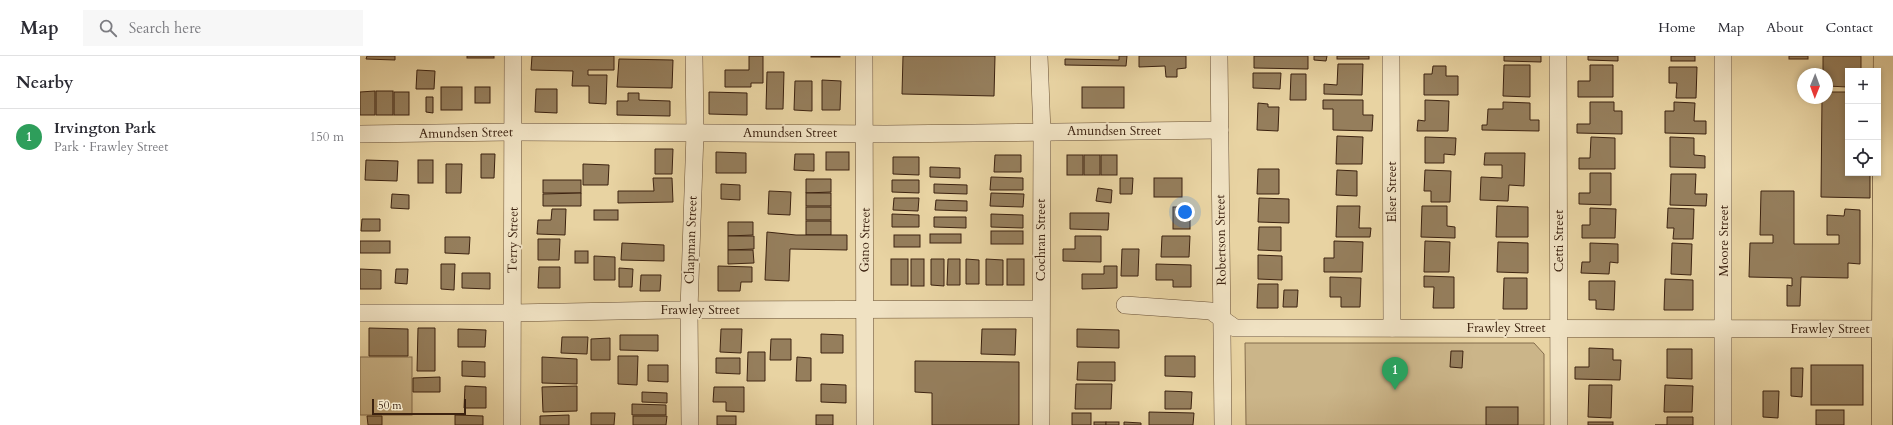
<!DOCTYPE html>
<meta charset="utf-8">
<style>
:root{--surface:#fff;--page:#f7f7f7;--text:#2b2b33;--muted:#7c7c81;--line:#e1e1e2;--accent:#8f2418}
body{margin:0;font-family:Cardo,serif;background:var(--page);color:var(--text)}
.controls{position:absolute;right:12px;top:12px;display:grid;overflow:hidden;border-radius:0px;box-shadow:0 2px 6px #0003}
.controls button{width:36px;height:36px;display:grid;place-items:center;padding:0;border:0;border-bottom:1px solid var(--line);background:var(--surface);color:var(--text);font:20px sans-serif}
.compass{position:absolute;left:1437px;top:12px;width:36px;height:36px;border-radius:50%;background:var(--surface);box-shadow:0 2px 6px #0003;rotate:181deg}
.scale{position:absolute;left:12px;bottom:10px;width:94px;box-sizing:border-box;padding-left:4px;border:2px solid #3c2210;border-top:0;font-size:11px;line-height:14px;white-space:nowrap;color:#3c2210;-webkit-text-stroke:3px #f0e2c3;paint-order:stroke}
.you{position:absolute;left:825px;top:156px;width:14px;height:14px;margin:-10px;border:3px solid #fff;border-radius:50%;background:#1a73e8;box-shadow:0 0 0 6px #1a73e833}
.badge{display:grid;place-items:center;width:26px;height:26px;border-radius:50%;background:var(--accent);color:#fff;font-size:13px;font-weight:700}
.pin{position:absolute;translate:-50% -33px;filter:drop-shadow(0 1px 2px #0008)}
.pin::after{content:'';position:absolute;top:21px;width:14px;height:12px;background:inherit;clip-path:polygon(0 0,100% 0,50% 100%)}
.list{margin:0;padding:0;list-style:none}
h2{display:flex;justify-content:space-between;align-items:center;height:52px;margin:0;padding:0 16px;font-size:17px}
h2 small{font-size:13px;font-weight:400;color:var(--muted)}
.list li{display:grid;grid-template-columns:26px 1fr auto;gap:12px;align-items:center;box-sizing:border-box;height:56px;padding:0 16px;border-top:1px solid var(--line)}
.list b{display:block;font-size:15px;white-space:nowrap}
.list p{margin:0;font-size:13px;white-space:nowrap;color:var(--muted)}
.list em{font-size:13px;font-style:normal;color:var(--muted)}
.icon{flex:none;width:22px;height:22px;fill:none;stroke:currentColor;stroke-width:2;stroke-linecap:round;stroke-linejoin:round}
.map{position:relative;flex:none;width:1533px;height:369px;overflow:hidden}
header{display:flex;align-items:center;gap:24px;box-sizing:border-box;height:56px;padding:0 20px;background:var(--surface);border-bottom:1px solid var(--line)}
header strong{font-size:19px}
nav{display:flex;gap:22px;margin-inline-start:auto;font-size:14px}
.search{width:280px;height:36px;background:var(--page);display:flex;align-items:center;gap:10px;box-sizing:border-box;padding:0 14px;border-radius:0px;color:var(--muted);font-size:15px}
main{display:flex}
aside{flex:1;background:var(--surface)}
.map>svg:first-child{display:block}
</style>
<header>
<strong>Map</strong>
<div class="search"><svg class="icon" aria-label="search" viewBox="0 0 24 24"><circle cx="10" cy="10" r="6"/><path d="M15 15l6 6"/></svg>Search here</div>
<nav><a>Home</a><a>Map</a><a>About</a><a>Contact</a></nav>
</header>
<main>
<aside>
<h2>Nearby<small></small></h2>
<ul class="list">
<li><span class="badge" style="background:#2e9e5b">1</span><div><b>Irvington Park</b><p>Park · Frawley Street</p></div><em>150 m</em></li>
</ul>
</aside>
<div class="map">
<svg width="1533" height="369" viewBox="0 0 1533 369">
<rect width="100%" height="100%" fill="#e8d3a2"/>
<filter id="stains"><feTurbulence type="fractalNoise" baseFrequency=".005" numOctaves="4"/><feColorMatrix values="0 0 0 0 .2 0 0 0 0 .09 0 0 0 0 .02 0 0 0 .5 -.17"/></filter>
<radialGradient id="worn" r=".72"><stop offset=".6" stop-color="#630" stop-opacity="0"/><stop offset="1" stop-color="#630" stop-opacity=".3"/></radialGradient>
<g fill="#cbb589" stroke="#846c4c">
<polygon points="885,287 1174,287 1184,298 1184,369 886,369"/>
<rect x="0" y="301" width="52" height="58"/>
</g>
<g fill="#957e5c" stroke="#3c2210">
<polygon points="7,0 35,0 35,4 6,3"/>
<rect x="107" y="0" width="27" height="2"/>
<polygon points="172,0 254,0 254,14 228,14 228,19 247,19 246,48 229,47 229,30 212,30 213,15 171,14"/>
<polygon points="389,0 403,0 403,27 391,27 391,31 365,31 365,14 389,14"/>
<rect x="451" y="0" width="29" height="1"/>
<polygon points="543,0 635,0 634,40 542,38"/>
<polygon points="759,0 767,0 766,10 705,9 705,3 759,4"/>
<polygon points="779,0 826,0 826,12 817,13 817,21 806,21 805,10 779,11"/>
<polygon points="894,0 948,0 948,13 894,12"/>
<polygon points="954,0 967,0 966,5 954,4"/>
<rect x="977" y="0" width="32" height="3"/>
<polygon points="1144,0 1181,0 1181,6 1144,5"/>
<polygon points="1228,0 1258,0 1258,5 1228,4"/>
<rect x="1311" y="0" width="24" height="5"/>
<rect x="1429" y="0" width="19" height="3"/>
<polygon points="1463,0 1501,0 1501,15 1488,15 1488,31 1467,30 1467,18 1463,18"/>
<polygon points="259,3 313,4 312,32 257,31"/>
<polygon points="978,8 1003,8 1002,39 964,38 964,28 977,29"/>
<polygon points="1144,9 1170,9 1170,41 1143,40"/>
<polygon points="1230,9 1253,9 1253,41 1218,41 1218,25 1230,25"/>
<polygon points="1073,10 1086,10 1086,20 1098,20 1098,39 1064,39 1064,18 1072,18"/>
<polygon points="1309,11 1337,11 1336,42 1316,42 1317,27 1309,27"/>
<polygon points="57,14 75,15 74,33 56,33"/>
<polygon points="407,16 424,16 423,53 406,53"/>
<polygon points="893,17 921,17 920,33 893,32"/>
<polygon points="931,18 946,18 946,44 930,44"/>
<polygon points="462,24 481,25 480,54 462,54"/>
<polygon points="435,25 452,25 452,55 434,54"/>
<rect x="81" y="31" width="21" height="23"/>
<rect x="115" y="31" width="15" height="16"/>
<rect x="722" y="31" width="42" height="21"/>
<polygon points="176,33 197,33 197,57 175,56"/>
<polygon points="15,35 15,59 0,59 0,36"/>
<rect x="16" y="35" width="17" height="24"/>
<rect x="34" y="36" width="15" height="23"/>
<polygon points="349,36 387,37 387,59 349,58"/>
<polygon points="1467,36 1488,36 1488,117 1510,117 1510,142 1461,141 1462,42 1467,42"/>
<polygon points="268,37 279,37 279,44 310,45 310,60 257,59 257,45 268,45"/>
<polygon points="66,41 73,41 73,57 66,56"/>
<polygon points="963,44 1003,44 1003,59 1013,59 1012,75 973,74 973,53 963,53"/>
<polygon points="1065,44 1089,45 1088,75 1057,75 1058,64 1065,65"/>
<polygon points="1143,46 1170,47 1170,64 1179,64 1179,75 1122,74 1122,69 1127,69 1128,53 1143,53"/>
<polygon points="1230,46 1254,46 1254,55 1262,55 1262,78 1217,77 1217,68 1230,68"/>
<polygon points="1314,46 1335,47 1334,65 1346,65 1346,78 1305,77 1305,55 1314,55"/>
<polygon points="898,47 908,48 908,51 919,51 918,75 897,74"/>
<polygon points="977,80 1003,81 1002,108 976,108"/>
<polygon points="1065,81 1096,82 1095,99 1084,98 1084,107 1065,107"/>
<polygon points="1231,81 1255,82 1255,113 1219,113 1219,102 1230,102"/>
<polygon points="1310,81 1334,82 1334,99 1345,100 1345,112 1310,111"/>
<polygon points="295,93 313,93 312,118 295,118"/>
<polygon points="356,96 386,97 386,117 356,117"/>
<rect x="466" y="96" width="23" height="18"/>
<polygon points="1125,97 1165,97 1164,130 1149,129 1148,145 1120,144 1121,121 1142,122 1142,109 1124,109"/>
<polygon points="121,98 135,98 134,122 121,122"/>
<polygon points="435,98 454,98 454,115 434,114"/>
<polygon points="635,99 661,99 661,116 634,116"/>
<rect x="707" y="99" width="16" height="20"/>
<rect x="724" y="99" width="16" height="20"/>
<rect x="741" y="99" width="16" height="20"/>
<polygon points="533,101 559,101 559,119 533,118"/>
<polygon points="6,104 38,105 37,125 5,124"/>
<rect x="58" y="104" width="15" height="23"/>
<polygon points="86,108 102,108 101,137 86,137"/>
<polygon points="223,108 249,109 248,129 223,129"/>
<polygon points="570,111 600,112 600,122 570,121"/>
<polygon points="898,113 919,113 919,138 897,138"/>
<polygon points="977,114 997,115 997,140 976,139"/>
<polygon points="1065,114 1091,115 1090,146 1071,146 1071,135 1064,135"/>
<polygon points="1230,117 1251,117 1251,149 1219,148 1219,137 1230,137"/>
<polygon points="1311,118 1336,118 1335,138 1347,138 1346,150 1310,149"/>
<polygon points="631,121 663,122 663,134 630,134"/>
<polygon points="293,122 312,122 313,146 258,147 258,135 294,135"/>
<polygon points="760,122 773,122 772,138 760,138"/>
<rect x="794" y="122" width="28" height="19"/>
<polygon points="446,123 471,123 471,136 446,137"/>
<rect x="183" y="124" width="38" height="13"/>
<polygon points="532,124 559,124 559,137 532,136"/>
<polygon points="361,128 380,129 380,144 361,143"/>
<polygon points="574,128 607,129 607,138 574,137"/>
<polygon points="738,132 752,134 751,147 736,145"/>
<polygon points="409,135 431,136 430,159 408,158"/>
<polygon points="1401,135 1434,135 1434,188 1479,188 1479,179 1467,179 1467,159 1484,160 1485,153 1500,154 1500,208 1488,207 1488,222 1441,221 1440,250 1427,250 1427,229 1432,230 1432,222 1389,221 1390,187 1413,187 1413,179 1400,179"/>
<polygon points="221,137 221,150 183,150 183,138"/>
<rect x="446" y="137" width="25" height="13"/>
<polygon points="631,137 664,138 663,151 630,150"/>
<polygon points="32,138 49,139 49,153 31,152"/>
<polygon points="534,142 559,142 558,155 533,154"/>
<polygon points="899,142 929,143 929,167 898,166"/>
<polygon points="576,144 607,145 607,155 575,154"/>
<polygon points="977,150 1000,150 999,172 1011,172 1010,181 976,181"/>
<polygon points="1062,150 1087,150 1087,170 1095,171 1095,182 1061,181"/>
<polygon points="1137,150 1168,151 1168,181 1136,181"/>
<rect x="446" y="151" width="25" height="13"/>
<rect x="813" y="151" width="17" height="22"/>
<polygon points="1230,152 1256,153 1255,182 1222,182 1222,169 1230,169"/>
<polygon points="1308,152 1334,153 1333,183 1313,183 1314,172 1307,172"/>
<polygon points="192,153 206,153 205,179 177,178 178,164 191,164"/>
<rect x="234" y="154" width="24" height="10"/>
<polygon points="710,157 749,157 748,174 710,173"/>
<polygon points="532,158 559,159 559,171 532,171"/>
<polygon points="631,158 663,159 663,172 631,171"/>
<polygon points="574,161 606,161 606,172 574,171"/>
<polygon points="2,163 20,163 20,175 1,175"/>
<rect x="446" y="165" width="25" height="14"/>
<polygon points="368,166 393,166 393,179 368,180"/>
<polygon points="899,171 921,171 921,195 898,194"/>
<rect x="631" y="175" width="32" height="13"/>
<polygon points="407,176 436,179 487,179 487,194 430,193 429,225 405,224"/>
<rect x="570" y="178" width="31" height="9"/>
<rect x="534" y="179" width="26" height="12"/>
<polygon points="368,180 394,180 394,193 368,194"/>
<polygon points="715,180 741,180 741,206 703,205 703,193 715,193"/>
<polygon points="802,180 830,180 829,201 801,201"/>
<polygon points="85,181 110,181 109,198 85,197"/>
<polygon points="178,183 200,183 199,204 178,204"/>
<rect x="0" y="185" width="30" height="12"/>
<polygon points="974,185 1003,186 1002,216 964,216 964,202 974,202"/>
<polygon points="1065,185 1090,186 1089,216 1064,216"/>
<polygon points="1138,186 1168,187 1168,217 1137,216"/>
<polygon points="262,187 304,189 304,205 261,204"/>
<polygon points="1230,187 1258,188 1258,207 1250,206 1249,218 1221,217 1222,206 1230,206"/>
<polygon points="1312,187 1332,188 1331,219 1311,218"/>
<polygon points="762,193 779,193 778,220 761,220"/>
<polygon points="368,194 393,194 394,207 368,208"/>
<rect x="215" y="195" width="13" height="12"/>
<polygon points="898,199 922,200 922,224 898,223"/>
<polygon points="234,200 255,201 255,224 234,224"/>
<rect x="531" y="203" width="17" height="26"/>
<rect x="551" y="203" width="13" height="27"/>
<polygon points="571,203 584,203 584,230 571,229"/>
<polygon points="588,203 600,203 600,229 587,229"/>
<polygon points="606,203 619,204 619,228 606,228"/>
<polygon points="626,203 643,204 643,229 626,229"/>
<rect x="647" y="203" width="17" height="26"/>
<polygon points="81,208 95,208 94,234 81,233"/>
<polygon points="796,208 831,209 831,231 813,231 813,224 796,224"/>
<polygon points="358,210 392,211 392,226 381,226 380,235 358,235"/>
<polygon points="744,210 757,210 757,232 722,233 722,218 744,218"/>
<polygon points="179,211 200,211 200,232 178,232"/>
<polygon points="259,212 273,213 272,231 259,231"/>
<polygon points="0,213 21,214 21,233 0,233"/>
<polygon points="36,213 48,213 47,228 35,227"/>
<polygon points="102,217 130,217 130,233 102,232"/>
<polygon points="281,219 301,219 300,235 280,235"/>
<polygon points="1064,220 1094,221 1094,252 1073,252 1074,231 1064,231"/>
<polygon points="970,221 1001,222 1000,251 981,251 981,241 970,241"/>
<polygon points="1144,222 1167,222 1167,253 1143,253"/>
<polygon points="1305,223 1333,224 1333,254 1304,254"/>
<polygon points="1229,225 1255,225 1254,254 1236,253 1236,244 1229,244"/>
<polygon points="898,228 918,228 918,252 897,252"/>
<polygon points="924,234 938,234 937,251 923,251"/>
<polygon points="9,272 48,273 48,300 9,300"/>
<polygon points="58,272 75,272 75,315 57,315"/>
<polygon points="98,273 126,274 125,291 98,291"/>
<polygon points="361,273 382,273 381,297 360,296"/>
<polygon points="622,273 656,273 655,299 621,298"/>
<polygon points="717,273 759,274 759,292 717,291"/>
<polygon points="461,278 483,279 483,297 461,297"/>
<polygon points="260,279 298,279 298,295 260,294"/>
<polygon points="202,281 228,281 227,298 201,297"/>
<polygon points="250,282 250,304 231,304 231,283"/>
<polygon points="411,283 431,283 431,304 410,304"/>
<polygon points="1229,292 1253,293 1253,304 1261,304 1260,324 1215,323 1215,311 1229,311"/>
<polygon points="1307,293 1332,293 1332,323 1307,322"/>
<polygon points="1091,295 1103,295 1102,312 1090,311"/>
<polygon points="388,296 405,296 405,325 387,325"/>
<polygon points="258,300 278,300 277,329 258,328"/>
<polygon points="805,300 835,300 835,321 805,320"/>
<polygon points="182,301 217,303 217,328 182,327"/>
<polygon points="437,301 451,302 451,325 436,325"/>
<polygon points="356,302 380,302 380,318 356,317"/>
<polygon points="102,305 125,306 125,321 102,320"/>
<polygon points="555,305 659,306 659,369 572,369 572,337 555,336"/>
<polygon points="718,306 755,306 755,325 717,324"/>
<polygon points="288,309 308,309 308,326 288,325"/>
<rect x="1451" y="309" width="52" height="40"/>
<polygon points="1431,312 1443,312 1442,341 1431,340"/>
<polygon points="80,321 80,336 53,336 53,322"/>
<polygon points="461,328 486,329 486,347 461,346"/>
<polygon points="716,328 752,328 751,353 715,353"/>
<polygon points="1229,329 1252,329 1251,362 1228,361"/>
<polygon points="1305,329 1333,330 1332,356 1304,356"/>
<polygon points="105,330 126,331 126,352 104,352"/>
<polygon points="217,330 217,355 183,356 182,331"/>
<polygon points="354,331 384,331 384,356 366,355 366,346 353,346"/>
<polygon points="805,335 832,336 831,353 805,353"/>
<polygon points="1403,335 1419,335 1418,362 1403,361"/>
<polygon points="282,336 307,337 307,347 282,346"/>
<polygon points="272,348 306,349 306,359 272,359"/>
<rect x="1126" y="351" width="32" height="18"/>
<rect x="1456" y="354" width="28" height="15"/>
<polygon points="789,356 834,357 833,369 789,369"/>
<polygon points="231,357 255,357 254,369 231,369"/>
<rect x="712" y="357" width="19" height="12"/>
<polygon points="95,359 123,360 123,369 95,369"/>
<polygon points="209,359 209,369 180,369 180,360"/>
<rect x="456" y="359" width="17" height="10"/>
<polygon points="7,360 22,360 22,369 8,369"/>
<polygon points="273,360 307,360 306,369 273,369"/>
<rect x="357" y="360" width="19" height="9"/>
<polygon points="1307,361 1333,361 1333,369 1295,369 1307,369"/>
<rect x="734" y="366" width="12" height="3"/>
<rect x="746" y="366" width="13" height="3"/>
<polygon points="764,366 781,367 781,369 764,369"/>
<rect x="1228" y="366" width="25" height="3"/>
</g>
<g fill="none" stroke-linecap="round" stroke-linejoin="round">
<g stroke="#674e34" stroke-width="18">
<g id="minor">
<polyline points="504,0 505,369"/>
<polyline points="679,0 682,76 681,369"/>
<polyline points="859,0 863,369"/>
<polyline points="1031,0 1032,272"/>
<polyline points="1198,0 1199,369"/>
<polyline points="0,78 154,76 526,78 860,74"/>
<polyline points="765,249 851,255 875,272 1533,273"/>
<polyline points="0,257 152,257 311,254 680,253"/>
<polyline points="152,369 153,0"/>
<polyline points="330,369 329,254 335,77 334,0"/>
<polyline points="1363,369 1363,0"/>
</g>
</g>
<g stroke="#3c2210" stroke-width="22">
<polyline id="major" points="1522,369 1524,0"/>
</g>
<use href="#minor" stroke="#f0e2c3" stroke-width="17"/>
<use href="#major" stroke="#e8d3a2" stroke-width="21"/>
</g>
<g text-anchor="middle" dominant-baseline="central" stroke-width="4" stroke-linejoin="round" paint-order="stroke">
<g font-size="13" fill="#3c2210" stroke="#f0e2c3">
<text x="754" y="75">Amundsen Street</text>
<text transform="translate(106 77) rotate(-1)">Amundsen Street</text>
<text x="430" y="77">Amundsen Street</text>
<text transform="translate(1032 136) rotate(-90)">Elser Street</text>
<text transform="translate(153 184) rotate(-89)">Terry Street</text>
<text transform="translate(331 184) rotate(-88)">Chapman Street</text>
<text transform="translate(505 184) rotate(-89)">Gano Street</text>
<text transform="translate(681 184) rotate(-90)">Cochran Street</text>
<text transform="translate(861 184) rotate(-91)">Robertson Street</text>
<text transform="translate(1199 185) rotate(-90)">Cetti Street</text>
<text transform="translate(1364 185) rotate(-90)">Moore Street</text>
<text x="340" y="254">Frawley Street</text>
<text x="1146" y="272">Frawley Street</text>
<text x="1470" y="273">Frawley Street</text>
</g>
</g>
<rect width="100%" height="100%" filter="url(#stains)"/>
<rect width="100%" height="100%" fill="url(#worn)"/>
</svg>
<div class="controls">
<button>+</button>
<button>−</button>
<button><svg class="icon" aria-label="locate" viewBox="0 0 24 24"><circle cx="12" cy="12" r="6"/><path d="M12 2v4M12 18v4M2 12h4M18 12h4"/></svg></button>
</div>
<svg class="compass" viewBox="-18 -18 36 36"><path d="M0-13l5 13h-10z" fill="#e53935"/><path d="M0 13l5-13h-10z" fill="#7c7c81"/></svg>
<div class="scale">50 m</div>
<div class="you"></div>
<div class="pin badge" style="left:1035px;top:334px;background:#2e9e5b">1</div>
</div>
</main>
